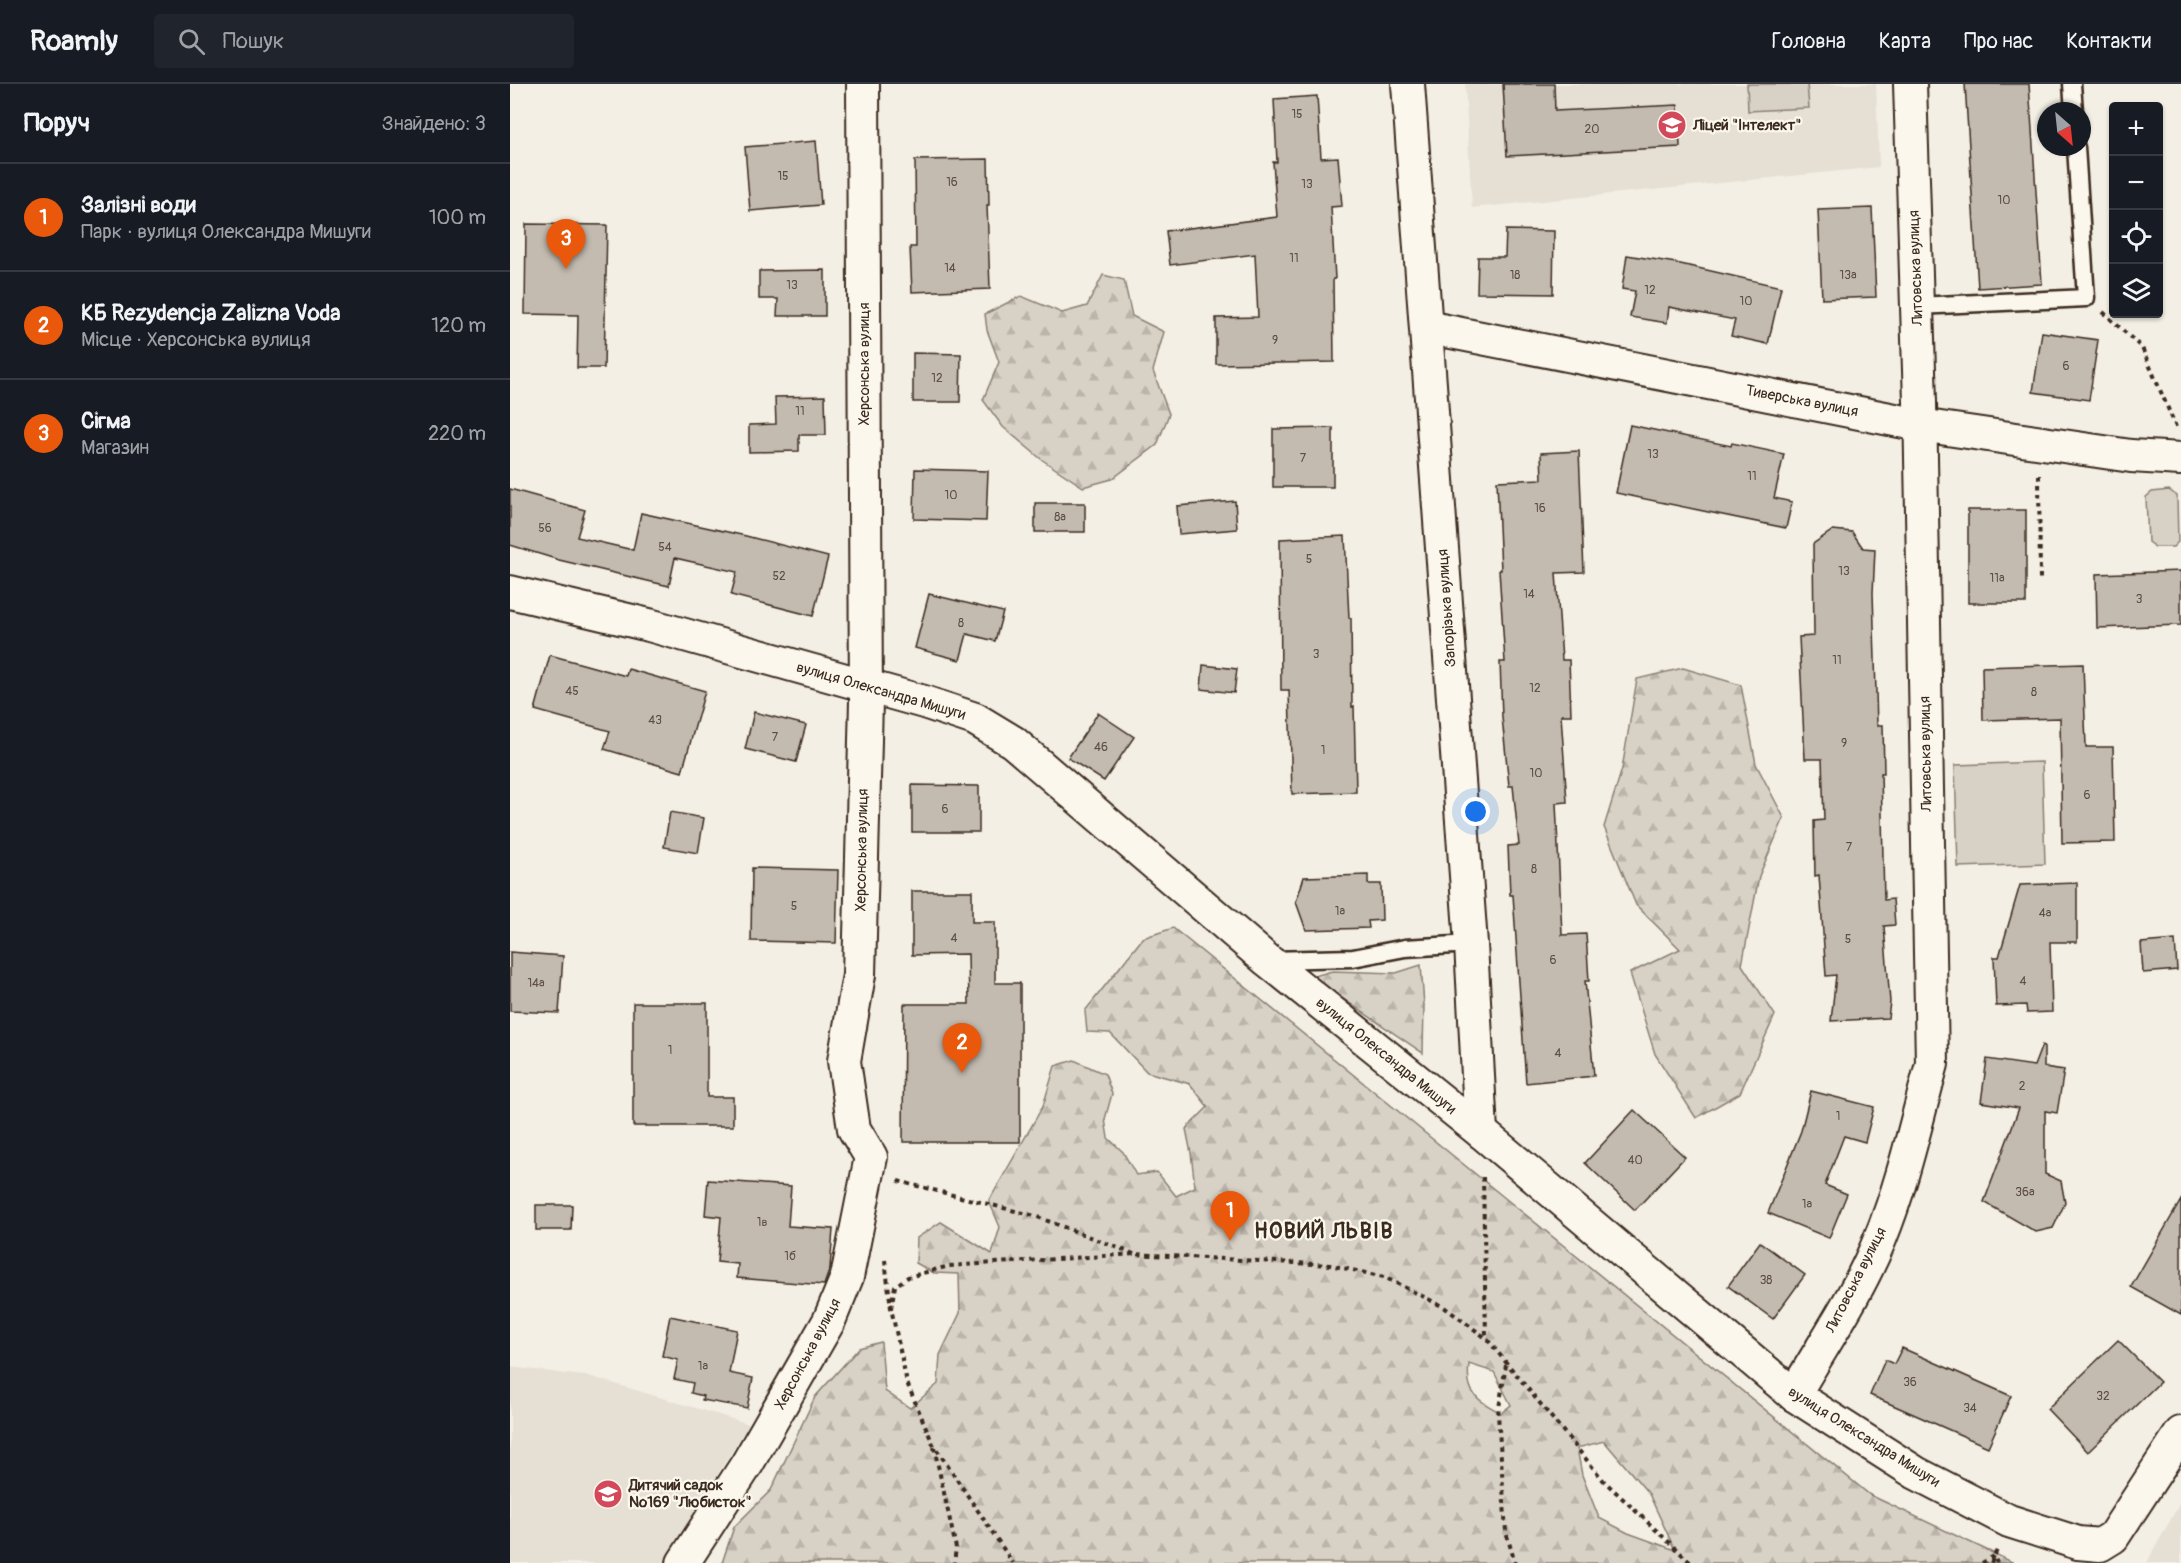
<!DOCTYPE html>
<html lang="uk">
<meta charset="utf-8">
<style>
:root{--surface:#171b24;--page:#20242c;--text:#f1f3f6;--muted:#9ea1a6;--line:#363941;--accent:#ea580c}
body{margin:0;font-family:Pangolin,sans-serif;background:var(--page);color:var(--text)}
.controls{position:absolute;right:18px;top:18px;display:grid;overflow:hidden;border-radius:6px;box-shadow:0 2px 4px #0004}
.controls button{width:54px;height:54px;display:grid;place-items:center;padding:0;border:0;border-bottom:2px solid var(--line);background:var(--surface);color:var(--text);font:30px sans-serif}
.compass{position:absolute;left:1527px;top:18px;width:54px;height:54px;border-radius:50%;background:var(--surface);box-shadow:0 2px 4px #0004;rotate:153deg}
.you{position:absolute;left:966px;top:728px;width:21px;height:21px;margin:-15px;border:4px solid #fff;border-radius:50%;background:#1a73e8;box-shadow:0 0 0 9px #1a73e833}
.badge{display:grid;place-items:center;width:39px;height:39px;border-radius:50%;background:var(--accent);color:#fff;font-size:20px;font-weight:700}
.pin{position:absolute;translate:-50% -50px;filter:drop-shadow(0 2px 3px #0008)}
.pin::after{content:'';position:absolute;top:32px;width:21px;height:18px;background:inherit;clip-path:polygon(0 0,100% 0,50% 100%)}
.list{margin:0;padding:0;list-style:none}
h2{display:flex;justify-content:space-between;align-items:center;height:78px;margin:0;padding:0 24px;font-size:26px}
h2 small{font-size:20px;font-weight:400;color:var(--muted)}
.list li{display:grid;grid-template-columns:39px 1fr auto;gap:18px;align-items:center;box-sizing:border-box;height:108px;padding:0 24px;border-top:2px solid var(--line)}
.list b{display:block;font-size:22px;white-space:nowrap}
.list p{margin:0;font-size:20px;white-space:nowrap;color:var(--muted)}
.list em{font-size:20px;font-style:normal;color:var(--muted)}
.icon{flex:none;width:33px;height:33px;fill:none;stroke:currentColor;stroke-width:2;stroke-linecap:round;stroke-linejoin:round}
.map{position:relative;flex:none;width:1671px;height:1479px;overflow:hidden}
header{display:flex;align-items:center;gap:36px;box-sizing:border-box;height:84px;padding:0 30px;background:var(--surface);border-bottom:2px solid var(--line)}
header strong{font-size:28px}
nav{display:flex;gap:33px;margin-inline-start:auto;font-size:21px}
.search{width:420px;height:54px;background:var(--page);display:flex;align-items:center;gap:15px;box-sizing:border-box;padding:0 21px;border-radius:6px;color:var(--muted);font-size:22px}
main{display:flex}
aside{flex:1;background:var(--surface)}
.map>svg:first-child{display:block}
</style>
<header>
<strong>Roamly</strong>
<div class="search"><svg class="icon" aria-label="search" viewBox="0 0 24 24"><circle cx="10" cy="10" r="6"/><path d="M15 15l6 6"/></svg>Пошук</div>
<nav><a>Головна</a><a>Карта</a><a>Про нас</a><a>Контакти</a></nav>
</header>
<main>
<aside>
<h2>Поруч<small>Знайдено: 3</small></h2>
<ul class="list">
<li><span class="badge">1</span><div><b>Залізні води</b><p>Парк · вулиця Олександра Мишуги</p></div><em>100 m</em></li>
<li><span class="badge">2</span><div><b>КБ Rezydencja Zalizna Voda</b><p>Місце · Херсонська вулиця</p></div><em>120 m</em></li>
<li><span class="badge">3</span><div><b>Сігма</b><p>Магазин</p></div><em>220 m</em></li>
</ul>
</aside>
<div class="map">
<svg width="1671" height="1479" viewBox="0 0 1671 1479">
<defs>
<pattern id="forest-firs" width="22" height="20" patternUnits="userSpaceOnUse" patternTransform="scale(1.5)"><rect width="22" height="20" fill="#d8d1c6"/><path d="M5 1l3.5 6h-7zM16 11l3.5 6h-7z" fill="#bab4aa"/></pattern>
</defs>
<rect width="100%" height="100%" fill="#f3efe4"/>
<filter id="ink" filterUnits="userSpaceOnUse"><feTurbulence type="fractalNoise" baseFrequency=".0167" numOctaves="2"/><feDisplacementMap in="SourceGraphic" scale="12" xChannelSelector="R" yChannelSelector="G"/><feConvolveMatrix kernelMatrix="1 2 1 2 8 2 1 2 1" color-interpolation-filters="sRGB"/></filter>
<g filter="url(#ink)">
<g fill="#e5dfd4">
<polygon points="955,0 1366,0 1369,83 962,124"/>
<polygon points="0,1283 82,1293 239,1340 153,1479 0,1479"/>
<polygon points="1671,1417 1671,1479 1637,1479 1640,1473"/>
</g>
<g fill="#d8d1c6" stroke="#8a7e72" stroke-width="1.5">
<polygon points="1237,0 1297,0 1299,24 1238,27"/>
<polygon points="1659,406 1667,412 1668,458 1663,463 1645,463 1638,458 1636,413 1642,408"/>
<polygon points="1532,678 1535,780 1448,783 1445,681"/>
</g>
<g fill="url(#forest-firs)" stroke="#8a7e72" stroke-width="1.5" fill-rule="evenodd">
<polygon points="593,191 614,196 622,232 654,248 643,287 659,330 647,361 602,395 573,403 531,375 493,343 473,316 489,278 477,246 475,230 511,212 552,229 577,222"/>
<polygon points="1173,584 1231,601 1246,680 1274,734 1249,792 1232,881 1265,931 1230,1009 1186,1034 1145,970 1120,889 1170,865 1126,821 1094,743 1112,685 1127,595"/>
<path d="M663 844 1360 1411 1504 1479H212L224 1443 261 1406 305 1313 349 1264 371 1258 375 1307 400 1324 428 1300 430 1271 450 1229 449 1190 424 1189 406 1179 407 1154 431 1138 482 1170 490 1143 479 1117 533 1022 545 982 564 976 595 990 602 1010 595 1035 598 1054 613 1068 626 1091 647 1088 666 1112 685 1103 681 1069 676 1045 698 1023 680 1000 637 988 600 949 577 948 575 927 633 854ZM959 1280 984 1288 1001 1321 991 1329C967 1316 955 1309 959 1280ZM1094 1357 1139 1410 1165 1466 1118 1449 1089 1434 1072 1391 1067 1364Z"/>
<polygon points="911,881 914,921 913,969 801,893 822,887 886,889"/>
</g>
<g fill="#c3bbb0" stroke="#3b2a1e" stroke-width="1.5">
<polygon points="993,0 1044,0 1045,27 1168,21 1170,63 997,72"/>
<polygon points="1455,0 1519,0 1532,200 1468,204"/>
<polygon points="807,12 811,74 828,73 832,122 821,123 825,195 823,195 824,278 706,280 706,234 748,233 745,170 660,181 656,147 767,133 763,78 767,78 764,15"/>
<polygon points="306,57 311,121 240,127 235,63"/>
<polygon points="478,75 479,121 477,121 480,205 402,208 400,163 406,163 405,76"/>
<polygon points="1362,124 1366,213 1312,215 1308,126"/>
<polygon points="16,140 97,141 94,284 67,284 68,231 15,230"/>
<polygon points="996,146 1044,147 1043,210 967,209 968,173 995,173"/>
<polygon points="1117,171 1166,179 1271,203 1258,260 1221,252 1225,236 1159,223 1157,239 1120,233 1125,207 1112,205"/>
<polygon points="315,186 315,232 267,232 268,215 249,215 249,187"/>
<polygon points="1532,248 1588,256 1579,316 1523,308"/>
<polygon points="403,269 451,270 450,318 403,318"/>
<polygon points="315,312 316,351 289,351 289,367 239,368 239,341 266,340 265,313"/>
<polygon points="1120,341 1221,362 1222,359 1274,370 1264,414 1282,418 1276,444 1106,409"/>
<polygon points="823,344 823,403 763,403 763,345"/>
<polygon points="1069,367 1074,488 1046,489 1052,576 1059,576 1061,631 1051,631 1057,718 1046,719 1052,851 1076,850 1079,897 1075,897 1084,992 1016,999 1003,811 1000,811 998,762 1009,761 1003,702 999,702 992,633 990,578 995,578 989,486 991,486 987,397 1032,395 1031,369"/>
<polygon points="405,385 478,387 476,437 404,435"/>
<polygon points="0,405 75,426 67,453 123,466 131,429 236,452 318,473 303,532 221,511 227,488 165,474 159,502 49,476 0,461"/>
<polygon points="725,417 727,445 669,450 667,422"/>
<rect x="525" y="419" width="50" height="29"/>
<rect x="1458" y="426" width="58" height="93"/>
<polygon points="1323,446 1342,448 1353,464 1365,465 1363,509 1367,641 1373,641 1374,689 1371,689 1374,816 1383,815 1385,841 1374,842 1380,918 1378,934 1321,937 1326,891 1316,892 1309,791 1305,792 1304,737 1314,736 1312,675 1295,675 1289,553 1304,552 1303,460"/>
<polygon points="835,452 839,534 841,534 842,623 844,622 846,708 782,710 779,606 771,606 770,455"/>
<polygon points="1671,487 1671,541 1587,544 1586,490"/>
<polygon points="419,510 493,528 485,557 457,550 450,576 405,564"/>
<polygon points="40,571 116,592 118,585 195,607 172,688 94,665 100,647 25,626"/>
<polygon points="1573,580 1576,663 1603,663 1605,758 1552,759 1550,634 1473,636 1472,583"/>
<polygon points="693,581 727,585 724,609 691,605"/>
<polygon points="244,628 296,641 286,678 235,665"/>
<polygon points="588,629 624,653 594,697 558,674"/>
<polygon points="402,701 469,702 469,748 402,748"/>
<polygon points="160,728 194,734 188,769 154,763"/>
<polygon points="242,784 328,786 326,859 241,857"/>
<polygon points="858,791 858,800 871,800 872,836 858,837 859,844 796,846 786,818 794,793"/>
<polygon points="1567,799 1567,858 1540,858 1542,928 1517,929 1516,921 1486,922 1484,873 1489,873 1510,801"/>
<polygon points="402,807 462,807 462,838 485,838 485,899 510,899 510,1058 393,1058 394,920 459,920 458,870 402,871"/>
<polygon points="1665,856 1667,886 1633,889 1631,859"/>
<polygon points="0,868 53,872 49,929 0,927"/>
<polygon points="123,919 197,919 197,1013 223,1013 223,1042 123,1042"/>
<polygon points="1532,961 1534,962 1534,983 1554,986 1547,1029 1535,1027 1535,1090 1551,1097 1555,1119 1543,1144 1526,1148 1474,1118 1509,1024 1471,1018 1477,975 1524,982"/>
<polygon points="1301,1007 1364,1023 1355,1058 1334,1052 1315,1101 1337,1110 1319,1154 1258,1129 1291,1047"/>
<polygon points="1124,1026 1175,1073 1125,1126 1075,1079"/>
<polygon points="198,1096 281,1102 278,1142 323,1145 320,1184 314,1201 227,1194 228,1180 207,1178 211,1133 195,1131"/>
<polygon points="1671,1116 1671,1231 1621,1203"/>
<polygon points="26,1121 62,1121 61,1146 26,1146"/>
<polygon points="1250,1158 1295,1191 1263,1235 1218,1202"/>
<polygon points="160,1232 227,1246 219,1289 243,1294 237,1324 192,1316 193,1312 181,1309 183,1299 164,1295 168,1276 152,1272"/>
<polygon points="1608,1256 1650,1298 1578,1368 1537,1325"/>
<polygon points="1392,1264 1501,1312 1478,1363 1360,1311 1375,1276 1384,1280"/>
</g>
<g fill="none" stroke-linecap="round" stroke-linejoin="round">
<g stroke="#3b2a1e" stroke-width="21">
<g id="lane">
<polyline points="1562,0 1564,27"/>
<polyline points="1407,222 1576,214 1566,63"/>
<polyline points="759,876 843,874 895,864 961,860"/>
</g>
</g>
<g stroke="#3b2a1e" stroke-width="36">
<g id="street">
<polyline points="898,0 961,860 971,1048"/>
<polyline points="916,243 1410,341 1621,372 1671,375"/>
<polyline points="0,508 139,541 414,618 465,635 503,658 757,876 971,1048 1284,1311 1406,1389 1499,1437 1568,1459 1590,1461 1603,1453 1671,1349"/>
<path d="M1284 1311C1313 1260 1348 1210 1370 1155 1393 1099 1406 1038 1422 980L1410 318 1400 0"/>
<polyline points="173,1479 237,1380 319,1237 337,1193 361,1073 344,1045 334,977 349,891 356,617 353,0"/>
</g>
</g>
<g stroke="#3b2a1e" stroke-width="4" stroke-dasharray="4.5 4.5" stroke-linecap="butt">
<polyline points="1593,228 1632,264 1666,343"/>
<polyline points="1529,391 1530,496"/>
<polyline points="973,1093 976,1253"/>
<polyline points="388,1097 525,1132 624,1170"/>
<polyline points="375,1176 381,1224 397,1299 423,1360 503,1479"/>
<polyline points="381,1224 385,1202 398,1193 439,1182 625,1170 820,1181 874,1193 934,1223 976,1254 1094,1397 1181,1479"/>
<polyline points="996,1281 988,1330 996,1448 1005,1479"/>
<polyline points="424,1363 446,1464 444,1479"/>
<polyline points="1472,1479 1484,1472 1487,1479"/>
<polyline points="1481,1479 1487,1466"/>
</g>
<use href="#lane" stroke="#fbf7ec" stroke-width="16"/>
<use href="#street" stroke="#fbf7ec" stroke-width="32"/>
</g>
</g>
<defs>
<g id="school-disc" transform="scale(1.5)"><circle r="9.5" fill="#d1495b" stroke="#fbf7ec"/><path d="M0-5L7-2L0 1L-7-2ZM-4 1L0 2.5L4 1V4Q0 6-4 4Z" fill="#fff"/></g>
</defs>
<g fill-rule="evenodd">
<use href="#school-disc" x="1162" y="41"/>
<use href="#school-disc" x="98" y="1410"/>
</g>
<g text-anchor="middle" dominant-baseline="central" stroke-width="4.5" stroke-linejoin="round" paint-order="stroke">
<g font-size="12" fill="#5d4e42">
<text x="787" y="30">15</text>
<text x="1082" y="45">20</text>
<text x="273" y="92">15</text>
<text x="442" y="98">16</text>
<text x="797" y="100">13</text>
<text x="1494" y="116">10</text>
<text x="784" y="174">11</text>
<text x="440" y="184">14</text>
<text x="1005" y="191">18</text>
<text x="1338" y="191">13а</text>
<text x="282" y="201">13</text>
<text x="1140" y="206">12</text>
<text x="1236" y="217">10</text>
<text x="765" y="256">9</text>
<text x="1556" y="282">6</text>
<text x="427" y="294">12</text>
<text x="290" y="327">11</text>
<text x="1143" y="370">13</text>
<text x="793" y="374">7</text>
<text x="1242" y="392">11</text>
<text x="441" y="411">10</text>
<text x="1030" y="424">16</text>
<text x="550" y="433">8а</text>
<text x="35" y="444">56</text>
<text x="155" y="463">54</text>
<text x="799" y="475">5</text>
<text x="1334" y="487">13</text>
<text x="269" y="492">52</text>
<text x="1487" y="494">11а</text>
<text x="1019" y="510">14</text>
<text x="1629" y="515">3</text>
<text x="451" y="539">8</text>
<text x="806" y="570">3</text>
<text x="1327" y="576">11</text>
<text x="1025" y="604">12</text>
<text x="62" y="607">45</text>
<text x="1524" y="608">8</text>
<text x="145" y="636">43</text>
<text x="265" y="653">7</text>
<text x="1334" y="659">9</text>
<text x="591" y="663">46</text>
<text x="813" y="666">1</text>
<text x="1026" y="689">10</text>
<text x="1577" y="711">6</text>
<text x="435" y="725">6</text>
<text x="1339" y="763">7</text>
<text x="1024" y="785">8</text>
<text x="284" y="822">5</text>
<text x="830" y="827">1а</text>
<text x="1535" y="829">4а</text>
<text x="444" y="854">4</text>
<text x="1338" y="855">5</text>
<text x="1043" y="876">6</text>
<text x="1513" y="897">4</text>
<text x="26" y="899">14а</text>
<text x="160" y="966">1</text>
<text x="1048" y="969">4</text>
<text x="1512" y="1002">2</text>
<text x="1328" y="1032">1</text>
<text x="1125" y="1076">40</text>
<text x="1515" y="1108">36а</text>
<text x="1297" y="1120">1а</text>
<text x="252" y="1138">1в</text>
<text x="280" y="1172">1б</text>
<text x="1256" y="1196">38</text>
<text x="193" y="1282">1а</text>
<text x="1400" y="1298">36</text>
<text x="1593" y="1312">32</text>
<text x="1460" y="1324">34</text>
</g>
<g font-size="15" font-weight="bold" fill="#3b2a1e" stroke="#fbf7ec" text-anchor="start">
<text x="1183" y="41">Ліцей "Інтелект"</text>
<text x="119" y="1401">Дитячий садок<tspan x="119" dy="17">№169 "Любисток"</tspan></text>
</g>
<g font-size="15" fill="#3b2a1e" stroke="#fbf7ec">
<text transform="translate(1406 184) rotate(-92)">Литовська вулиця</text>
<text transform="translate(354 280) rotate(-90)">Херсонська вулиця</text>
<text transform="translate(1292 317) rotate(11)">Тиверська вулиця</text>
<text transform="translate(937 524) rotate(-94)">Запорізька вулиця</text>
<text transform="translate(371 607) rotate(16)">вулиця Олександра Мишуги</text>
<text transform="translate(1416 670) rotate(-91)">Литовська вулиця</text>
<text transform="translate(352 766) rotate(-89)">Херсонська вулиця</text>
<text transform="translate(876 972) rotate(39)">вулиця Олександра Мишуги</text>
<text transform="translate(1346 1196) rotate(-63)">Литовська вулиця</text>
<text transform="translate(298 1270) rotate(-62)">Херсонська вулиця</text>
<text transform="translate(1354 1353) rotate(32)">вулиця Олександра Мишуги</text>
</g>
<g font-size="21" font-weight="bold" letter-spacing="1.5" fill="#3b2a1e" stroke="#fbf7ec">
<text x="814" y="1147">НОВИЙ ЛЬВІВ</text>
</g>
</g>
</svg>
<div class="controls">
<button>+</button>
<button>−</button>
<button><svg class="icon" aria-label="locate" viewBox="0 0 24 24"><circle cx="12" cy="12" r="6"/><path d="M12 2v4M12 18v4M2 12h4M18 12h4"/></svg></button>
<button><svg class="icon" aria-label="layers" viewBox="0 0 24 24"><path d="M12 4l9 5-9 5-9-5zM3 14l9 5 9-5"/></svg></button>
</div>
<svg class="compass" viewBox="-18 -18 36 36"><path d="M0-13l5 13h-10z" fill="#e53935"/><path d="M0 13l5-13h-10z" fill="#9ea1a6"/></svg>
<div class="you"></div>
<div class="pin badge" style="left:720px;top:1157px">1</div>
<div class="pin badge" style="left:452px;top:989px">2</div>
<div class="pin badge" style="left:56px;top:185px">3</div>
</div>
</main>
